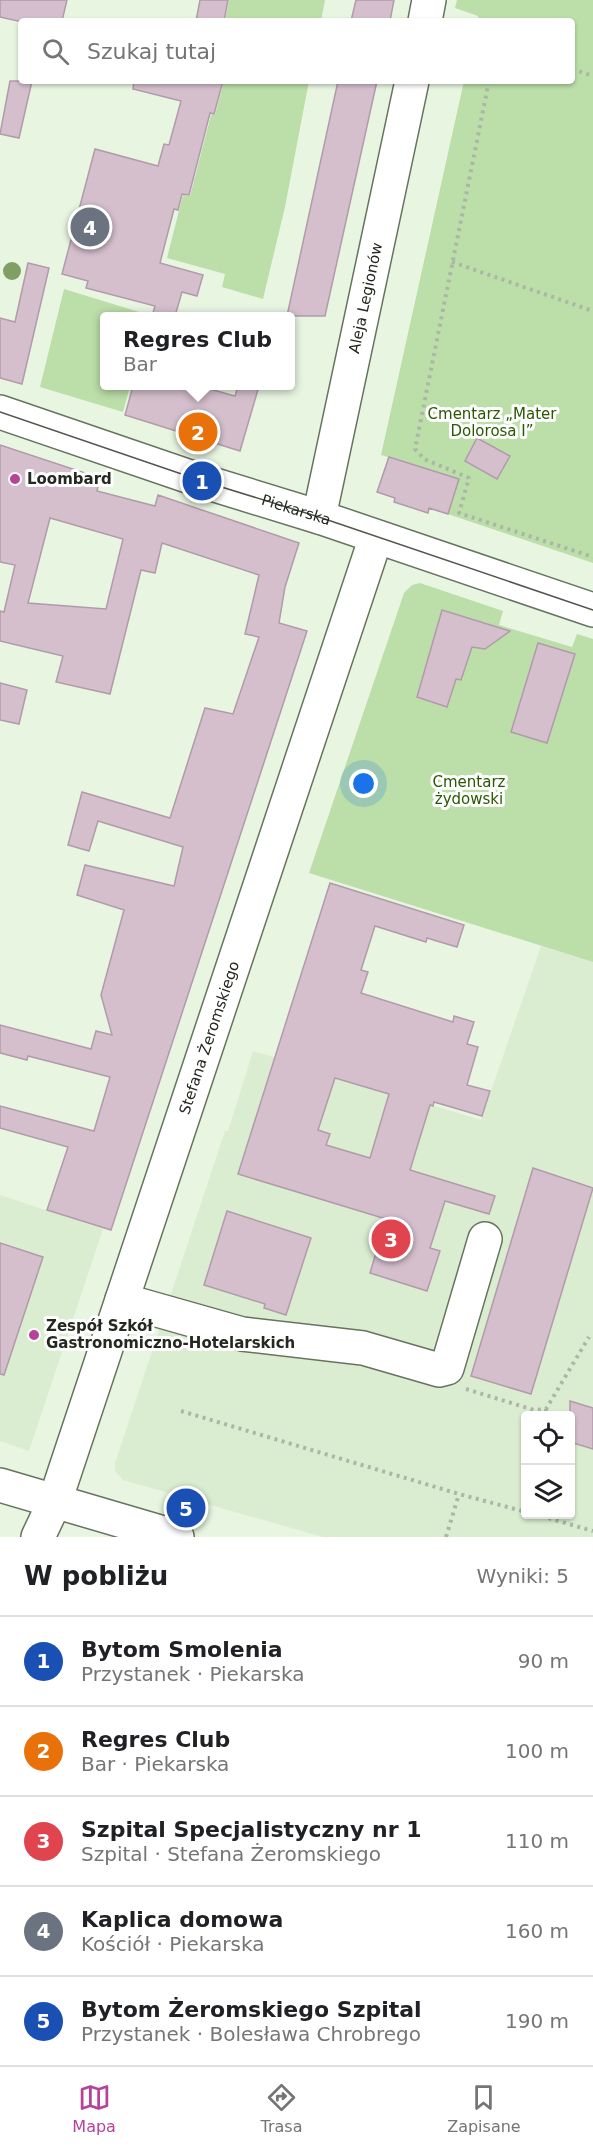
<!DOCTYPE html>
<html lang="pl">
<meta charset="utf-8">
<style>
:root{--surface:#fff;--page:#f2f2f2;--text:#202124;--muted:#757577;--line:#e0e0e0;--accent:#b7429a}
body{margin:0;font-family:"DejaVu Sans",sans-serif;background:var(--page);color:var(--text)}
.controls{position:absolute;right:18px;bottom:18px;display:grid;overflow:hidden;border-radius:6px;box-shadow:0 2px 4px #0004}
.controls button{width:54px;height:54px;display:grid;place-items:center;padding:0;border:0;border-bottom:2px solid var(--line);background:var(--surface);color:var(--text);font:30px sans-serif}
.you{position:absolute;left:364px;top:784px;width:21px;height:21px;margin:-15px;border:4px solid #fff;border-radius:50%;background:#1a73e8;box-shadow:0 0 0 9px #1a73e833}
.badge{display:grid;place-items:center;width:39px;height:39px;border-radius:50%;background:var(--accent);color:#fff;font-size:20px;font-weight:700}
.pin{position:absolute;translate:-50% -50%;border:3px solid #fff;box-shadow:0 2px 6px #0006}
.popup{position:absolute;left:100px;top:312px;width:195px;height:78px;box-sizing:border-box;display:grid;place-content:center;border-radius:6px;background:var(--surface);filter:drop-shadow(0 2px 4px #0005);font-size:20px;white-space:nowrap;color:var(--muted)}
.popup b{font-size:22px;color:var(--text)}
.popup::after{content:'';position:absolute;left:50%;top:100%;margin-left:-12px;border:12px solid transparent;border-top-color:var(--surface)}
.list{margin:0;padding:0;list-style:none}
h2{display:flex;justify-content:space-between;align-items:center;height:78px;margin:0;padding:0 24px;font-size:26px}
h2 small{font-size:20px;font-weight:400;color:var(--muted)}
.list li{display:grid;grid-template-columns:39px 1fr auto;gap:18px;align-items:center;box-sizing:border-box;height:90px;padding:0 24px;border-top:2px solid var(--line)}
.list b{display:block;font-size:22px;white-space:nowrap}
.list p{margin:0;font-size:20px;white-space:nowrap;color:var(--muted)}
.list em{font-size:20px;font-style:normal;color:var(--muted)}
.icon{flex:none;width:33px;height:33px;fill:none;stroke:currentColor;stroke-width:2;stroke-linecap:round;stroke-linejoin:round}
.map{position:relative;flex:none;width:593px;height:1537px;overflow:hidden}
.search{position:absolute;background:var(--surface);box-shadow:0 2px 4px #0004;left:18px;right:18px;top:18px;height:66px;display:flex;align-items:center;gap:15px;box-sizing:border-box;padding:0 21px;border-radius:6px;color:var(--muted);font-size:22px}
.sheet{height:528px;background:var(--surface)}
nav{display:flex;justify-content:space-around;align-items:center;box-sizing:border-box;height:84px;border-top:2px solid var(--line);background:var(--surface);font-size:16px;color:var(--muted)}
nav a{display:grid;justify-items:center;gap:3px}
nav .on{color:var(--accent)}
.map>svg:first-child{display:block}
</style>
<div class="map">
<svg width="593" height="1537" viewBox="0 0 593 1537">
<rect width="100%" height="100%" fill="#e8f6e1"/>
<g fill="#daedd0" fill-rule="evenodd">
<path d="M541 946 593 962V1537H323L123 1480 115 1471V1463L225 1131H228L253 1051 481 1120ZM526 1416H570V1514H526Z"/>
<polygon points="0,1195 103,1229 29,1451 0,1441"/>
</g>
<g fill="#bcdea9">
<polygon points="229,0 325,0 321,21 225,21"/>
<polygon points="457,0 593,0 593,563 430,508 428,513 394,502 395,498 377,492 388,457 381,455 464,81 572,81 572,21 478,21 478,16 455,8"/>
<polygon points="224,81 309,81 285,207 263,299 222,287 225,274 167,258 183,195 190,196 211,115 215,115"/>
<polygon points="64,289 149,315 149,316 105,316 105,386 130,386 123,412 40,387"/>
<polygon points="420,583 503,611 499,625 572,647 577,634 593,639 593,962 309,873 404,593 412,585"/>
</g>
<g fill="#d5bfcd" stroke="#b19baa" stroke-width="1.5" fill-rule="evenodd">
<polygon points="0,0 67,0 62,21 18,21 0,17"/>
<polygon points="200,0 228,0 224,21 196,21"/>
<polygon points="356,0 394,0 390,21 351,21"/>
<polygon points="10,81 32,81 19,138 0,134"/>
<polygon points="134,81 223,81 214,114 210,113 189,195 182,194 178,210 174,209 160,263 203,275 197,296 182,292 175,316 152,316 155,306 86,288 88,281 62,274 95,149 158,166 164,144 169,145 181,101 133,89"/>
<polygon points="338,81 377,81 325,316 287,316"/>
<polygon points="28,263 49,268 22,384 0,378 0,318 15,322"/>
<polygon points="133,386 199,386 235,396 238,386 259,386 240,451 125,415"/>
<polygon points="477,438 510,456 497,479 465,461"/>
<path d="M0 445 100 478 97 491 155 506 158 495 299 543 285 587 279 623 307 631 111 1230 47 1210 68 1147 0 1128V1106L94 1131 110 1077 28 1056 27 1060 0 1053V1025L91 1049 96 1031 112 1035 101 995 124 910 77 895 85 865 174 886 183 847 98 821 89 851 68 845 82 792 170 818 205 708 233 714 259 637 245 634 259 575 162 543 155 573 141 570 110 694 56 682 63 656 0 641V611L4 612 15 565 0 562ZM50 518 123 539 106 609 28 603Z"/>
<polygon points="389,457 459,479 448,514 429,508 428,513 394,502 395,498 377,492"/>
<polygon points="442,610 510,631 485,649 472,647 461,680 456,679 447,707 417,697"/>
<polygon points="538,643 575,654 547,743 511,732"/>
<polygon points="0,683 27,690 19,724 0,720"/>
<path d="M330 883 464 925 457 947 427 938 426 942 375 926 361 970 368 972 361 993 453 1022 454 1016 474 1022 467 1044 478 1047 467 1085 490 1091 482 1116 434 1102 433 1106 430 1105 410 1170 495 1196 489 1214 445 1201 430 1248 440 1251 427 1291 370 1273 386 1219 238 1174ZM335 1078 389 1094 370 1158 326 1145 330 1134 318 1130Z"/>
<polygon points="533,1168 593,1188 531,1394 471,1376"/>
<polygon points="227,1211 311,1238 286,1315 264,1308 265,1304 204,1285"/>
<polygon points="0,1243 43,1257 4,1375 0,1374"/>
<polygon points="570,1401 593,1408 593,1449 570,1442"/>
</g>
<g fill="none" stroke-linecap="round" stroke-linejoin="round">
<g stroke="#677360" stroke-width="36">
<g id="minor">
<polyline points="425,21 429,0"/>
<path id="s1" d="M0 412 202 481 319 517 593 610"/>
<path id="s2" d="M319 517 412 81"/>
<polyline points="122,1300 242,1334 363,1348 439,1370 447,1368 485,1239"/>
<polyline points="0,1485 177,1537"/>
<path id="s3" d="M38 1537 55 1501 376 537"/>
</g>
</g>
<g stroke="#abb7a6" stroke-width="4" stroke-dasharray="3 4.5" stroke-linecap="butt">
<polyline points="572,69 593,76"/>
<polyline points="489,81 415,449 424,459 469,478 459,513 593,557"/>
<polyline points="452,262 593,311"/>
<polyline points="466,1389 534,1410 546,1409 589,1337"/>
<polyline points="546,1409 546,1416"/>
<polyline points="181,1411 459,1494 526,1512"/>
<polyline points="534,1514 593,1531"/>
<polyline points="446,1537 459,1494"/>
</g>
<use href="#minor" stroke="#fff" stroke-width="33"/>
<polyline stroke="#50574c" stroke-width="1.5" points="0,412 202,481 319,517 593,610"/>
</g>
<circle fill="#809f65" cx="12" cy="271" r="9"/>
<g fill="#b7429a" stroke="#fefefe" stroke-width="2">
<circle cx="15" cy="479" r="6"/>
<circle cx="34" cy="1335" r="6"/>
</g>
<g text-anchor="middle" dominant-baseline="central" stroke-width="6" stroke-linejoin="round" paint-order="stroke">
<g font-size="15" fill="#232820" stroke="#fefefe">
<text stroke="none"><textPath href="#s2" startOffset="224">Aleja Legionów</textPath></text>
<text stroke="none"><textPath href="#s1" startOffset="312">Piekarska</textPath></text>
<text stroke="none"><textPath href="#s3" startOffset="528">Stefana Żeromskiego</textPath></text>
</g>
<g font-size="15" fill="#2b5700" stroke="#fefefe">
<text x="492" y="414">Cmentarz „Mater<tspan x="492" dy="17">Dolorosa I”</tspan></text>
<text x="469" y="782">Cmentarz<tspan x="469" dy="17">żydowski</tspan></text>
</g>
<g font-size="15" font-weight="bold" fill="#232820" stroke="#fefefe" text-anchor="start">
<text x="27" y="479">Loombard</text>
<text x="46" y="1326">Zespół Szkół<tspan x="46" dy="17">Gastronomiczno-Hotelarskich</tspan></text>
</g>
</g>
</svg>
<div class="controls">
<button><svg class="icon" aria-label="locate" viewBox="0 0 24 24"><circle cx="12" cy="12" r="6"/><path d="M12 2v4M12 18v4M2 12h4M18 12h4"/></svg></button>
<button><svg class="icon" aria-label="layers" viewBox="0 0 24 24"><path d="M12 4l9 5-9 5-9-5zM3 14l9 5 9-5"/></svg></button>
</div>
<div class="you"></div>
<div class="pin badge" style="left:202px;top:481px;background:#1a4fb4">1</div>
<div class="pin badge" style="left:198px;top:432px;background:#e8710a">2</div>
<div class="popup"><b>Regres Club</b>Bar</div>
<div class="pin badge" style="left:391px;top:1239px;background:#e0444e">3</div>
<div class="pin badge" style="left:90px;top:227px;background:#6b7280">4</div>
<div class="pin badge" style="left:186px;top:1508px;background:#1a4fb4">5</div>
<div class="search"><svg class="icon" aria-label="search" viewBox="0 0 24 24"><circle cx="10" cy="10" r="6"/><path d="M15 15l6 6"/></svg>Szukaj tutaj</div>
</div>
<section class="sheet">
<h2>W pobliżu<small>Wyniki: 5</small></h2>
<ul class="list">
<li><span class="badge" style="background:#1a4fb4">1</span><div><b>Bytom Smolenia</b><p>Przystanek · Piekarska</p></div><em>90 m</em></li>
<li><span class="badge" style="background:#e8710a">2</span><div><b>Regres Club</b><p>Bar · Piekarska</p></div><em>100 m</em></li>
<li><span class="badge" style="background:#e0444e">3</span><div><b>Szpital Specjalistyczny nr 1</b><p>Szpital · Stefana Żeromskiego</p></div><em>110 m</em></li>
<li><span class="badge" style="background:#6b7280">4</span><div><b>Kaplica domowa</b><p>Kościół · Piekarska</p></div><em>160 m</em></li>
<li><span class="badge" style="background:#1a4fb4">5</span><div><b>Bytom Żeromskiego Szpital</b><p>Przystanek · Bolesława Chrobrego</p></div><em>190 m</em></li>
</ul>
</section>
<nav>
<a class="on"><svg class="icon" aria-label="map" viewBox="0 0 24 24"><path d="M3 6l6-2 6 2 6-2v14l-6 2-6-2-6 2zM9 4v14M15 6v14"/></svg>Mapa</a>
<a><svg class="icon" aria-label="directions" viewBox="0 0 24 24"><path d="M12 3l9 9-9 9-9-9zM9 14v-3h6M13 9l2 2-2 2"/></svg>Trasa</a>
<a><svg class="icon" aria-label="saved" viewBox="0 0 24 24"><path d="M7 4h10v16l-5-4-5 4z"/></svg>Zapisane</a>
</nav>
